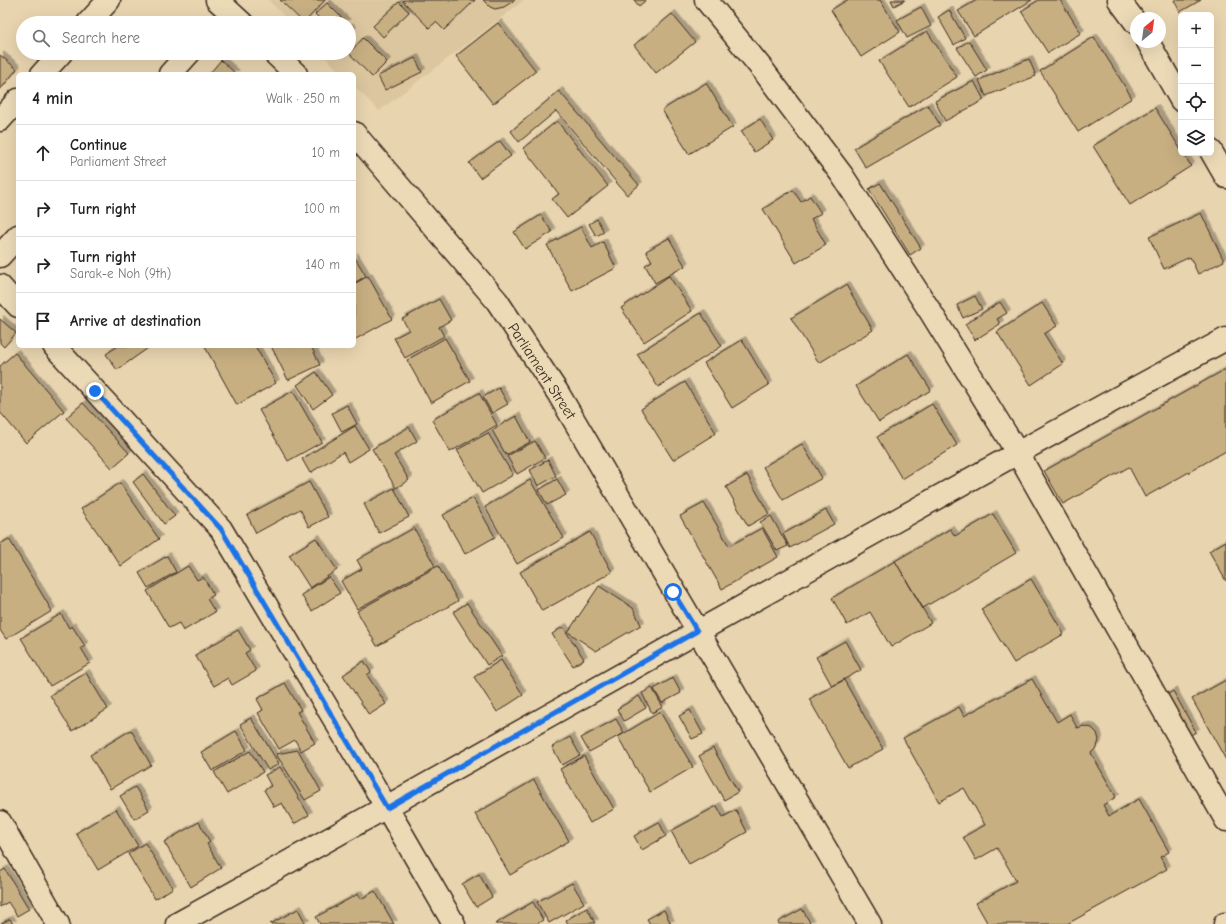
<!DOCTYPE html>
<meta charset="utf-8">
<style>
:root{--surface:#fff;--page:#f2f2f2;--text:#202124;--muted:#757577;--line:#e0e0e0}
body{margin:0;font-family:"Comic Neue",sans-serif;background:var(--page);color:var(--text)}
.controls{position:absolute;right:12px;top:12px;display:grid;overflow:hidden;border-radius:6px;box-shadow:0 4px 16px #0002}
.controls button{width:36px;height:36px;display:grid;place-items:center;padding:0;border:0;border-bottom:1px solid var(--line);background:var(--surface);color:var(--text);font:20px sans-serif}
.compass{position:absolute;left:1130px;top:12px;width:36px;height:36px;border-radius:50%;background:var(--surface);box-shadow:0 4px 16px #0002;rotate:29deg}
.stop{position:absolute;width:12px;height:12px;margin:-9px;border:3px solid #1a73e8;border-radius:50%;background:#fff}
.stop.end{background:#1a73e8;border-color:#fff;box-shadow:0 1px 4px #0008}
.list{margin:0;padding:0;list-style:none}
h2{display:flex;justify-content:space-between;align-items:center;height:52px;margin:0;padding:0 16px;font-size:17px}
h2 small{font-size:13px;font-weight:400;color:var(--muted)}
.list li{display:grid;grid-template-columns:26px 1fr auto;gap:12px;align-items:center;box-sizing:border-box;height:56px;padding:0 16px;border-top:1px solid var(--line)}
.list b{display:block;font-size:15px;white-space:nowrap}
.list p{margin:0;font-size:13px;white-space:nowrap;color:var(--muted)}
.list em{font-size:13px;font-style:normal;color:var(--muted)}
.icon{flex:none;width:22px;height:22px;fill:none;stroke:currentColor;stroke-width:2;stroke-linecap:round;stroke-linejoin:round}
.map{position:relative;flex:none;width:1226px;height:924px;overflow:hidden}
.search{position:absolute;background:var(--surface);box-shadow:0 4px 16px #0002;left:16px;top:16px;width:340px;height:44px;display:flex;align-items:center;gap:10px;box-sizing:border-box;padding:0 14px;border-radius:22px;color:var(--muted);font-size:15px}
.panel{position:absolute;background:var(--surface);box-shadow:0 4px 16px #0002;left:16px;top:72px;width:340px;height:276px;border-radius:6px}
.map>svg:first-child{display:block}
</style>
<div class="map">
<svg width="1226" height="924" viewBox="0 0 1226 924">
<defs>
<filter id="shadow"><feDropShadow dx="3.5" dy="-3.5" stdDeviation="0" flood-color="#0004"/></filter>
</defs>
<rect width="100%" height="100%" fill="#e8d4af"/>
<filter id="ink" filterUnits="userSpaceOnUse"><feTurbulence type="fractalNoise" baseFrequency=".025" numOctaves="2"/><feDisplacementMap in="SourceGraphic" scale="8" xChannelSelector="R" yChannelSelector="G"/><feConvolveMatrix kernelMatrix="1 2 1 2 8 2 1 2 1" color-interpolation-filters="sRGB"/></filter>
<g filter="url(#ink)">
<polygon fill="#dbc69f" points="268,0 524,0 379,111 354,86 354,74 342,74 321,53 349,53 349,23 291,23"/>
<g fill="#c7af82" stroke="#3b2a1e" filter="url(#shadow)">
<polygon points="280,0 325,0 304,23"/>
<polygon points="404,0 475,0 444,30 436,22 429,28 403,1"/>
<polygon points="483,0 515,0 504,7 495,9 490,7"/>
<polygon points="634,0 646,0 639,6"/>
<polygon points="847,0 880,0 900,32 861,57 831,10"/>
<polygon points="891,0 905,0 894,6"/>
<polygon points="977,0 1032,0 974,36 958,11"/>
<polygon points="1039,0 1060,0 1081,33 1048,53 1021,11"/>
<polygon points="1174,0 1201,0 1180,12"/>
<polygon points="399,2 409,12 383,37 373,26"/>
<polygon points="327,3 347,23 324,23 315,14"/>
<polygon points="921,7 931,26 907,38 897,20"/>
<polygon points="949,10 965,38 954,45 938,17"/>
<polygon points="672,14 695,42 656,73 634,45"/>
<polygon points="498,23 536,71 493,104 456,56"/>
<polygon points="349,26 353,30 349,34"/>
<polygon points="927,31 957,77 909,107 879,61"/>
<polygon points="1094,37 1132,98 1078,132 1040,71"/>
<polygon points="363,38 387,62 372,77 349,53"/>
<polygon points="969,41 987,70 976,77 957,48"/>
<polygon points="0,55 17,69 0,90"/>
<polygon points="415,58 422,72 385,90 378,76"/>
<polygon points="1029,59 1036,76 986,96 979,80"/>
<polygon points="221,60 236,74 212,74 210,73"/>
<polygon points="974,81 984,100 945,121 935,101"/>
<polygon points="706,83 733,127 689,154 662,110"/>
<polygon points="559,91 639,185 627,195 556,111 519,142 511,131"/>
<polygon points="928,105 940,125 866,168 854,148"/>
<polygon points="1155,108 1181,150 1181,153 1183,153 1191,166 1130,205 1093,146"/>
<polygon points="760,119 773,140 754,152 741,131"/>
<polygon points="557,121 608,186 567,218 552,199 559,194 523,148"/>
<polygon points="500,141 511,156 480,178 469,163"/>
<polygon points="880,183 921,248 910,255 869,189"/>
<polygon points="793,190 801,202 810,196 821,213 811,219 826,245 796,263 763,209"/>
<polygon points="1201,213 1224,261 1198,274 1190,257 1164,269 1149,237"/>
<polygon points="541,215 552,232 525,249 514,232"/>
<polygon points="597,219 604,232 596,236 589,224"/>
<polygon points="581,227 592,248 603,242 616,268 572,291 547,245"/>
<polygon points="669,238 685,266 655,283 645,265 652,261 646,251"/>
<polygon points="354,256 366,276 354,283"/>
<polygon points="368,276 392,319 354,340 354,284"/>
<polygon points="669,276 692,311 644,342 621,308"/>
<polygon points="846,285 873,330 819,363 791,318"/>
<polygon points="975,296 982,309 963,318 957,305"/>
<polygon points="439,299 451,320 439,327 444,336 405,358 394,338 409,330 402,319"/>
<polygon points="1000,302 1007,313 997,319 1000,324 975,340 965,324"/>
<polygon points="1042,303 1057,326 1044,334 1063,364 1031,385 997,332"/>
<polygon points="701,313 722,346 658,387 637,354"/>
<polygon points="0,319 16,333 4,347 0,343"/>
<polygon points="445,338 470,381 431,403 407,360"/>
<polygon points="742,340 769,385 732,408 704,363"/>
<polygon points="118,346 151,346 117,370 106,354"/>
<polygon points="207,346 255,346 276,383 237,405 205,347"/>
<polygon points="271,346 311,346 320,365 288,380"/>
<polygon points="15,353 64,411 26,443 0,412 0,366"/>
<polygon points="908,354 931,390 879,422 856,386"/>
<polygon points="1226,369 1226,451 1145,497 1129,467 1063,504 1044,471"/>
<polygon points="316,372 332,395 313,409 297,385"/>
<polygon points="685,382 716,433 673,460 641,409"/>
<polygon points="499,388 508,404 492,413 483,397"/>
<polygon points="293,391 322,442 288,461 259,410"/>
<polygon points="479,393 497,425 450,452 432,420"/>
<polygon points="83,403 129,453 112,468 66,418"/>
<polygon points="932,404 957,445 902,479 877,437"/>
<polygon points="347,405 357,424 342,432 332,413"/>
<polygon points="516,416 530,442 506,455 492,430"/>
<polygon points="355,426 369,449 348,462 343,452 310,473 302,459"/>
<polygon points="409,427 417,441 394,455 409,480 396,488 372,449"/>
<polygon points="488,433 513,475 482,493 457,450"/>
<polygon points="535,441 545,458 517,474 507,456"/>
<polygon points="802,444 822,478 783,500 763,467"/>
<polygon points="548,460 556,476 538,486 530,470"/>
<polygon points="143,474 175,516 164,524 133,482"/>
<polygon points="747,475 769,514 748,526 726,487"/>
<polygon points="557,479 566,495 547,505 539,490"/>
<polygon points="530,480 564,538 517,564 485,507"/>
<polygon points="309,482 328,517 309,527 300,509 256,533 247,515"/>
<polygon points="120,483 159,539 121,566 81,509"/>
<polygon points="394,488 409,517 379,533 364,504"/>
<polygon points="473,498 495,537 465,554 443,515"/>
<polygon points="704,503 729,546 762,528 778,557 722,589 680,516"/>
<polygon points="826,510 834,524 790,548 783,534"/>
<polygon points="993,514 1016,553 923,608 895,561 950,529 955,536"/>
<polygon points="771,516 788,546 777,551 760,522"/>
<polygon points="414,528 435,566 357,609 341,581 362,569 357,560"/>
<polygon points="590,532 612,572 542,611 520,572"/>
<polygon points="316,538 337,570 310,588 289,555"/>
<polygon points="9,539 52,611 6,639 0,630 0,544"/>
<polygon points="1226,541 1226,581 1209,551"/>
<polygon points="167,556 176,572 148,588 139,573"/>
<polygon points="895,561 931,623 891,647 870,612 847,625 832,598"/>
<polygon points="188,566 197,580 203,577 214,595 207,599 215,612 183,631 179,623 169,628 147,591"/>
<polygon points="438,566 458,601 377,646 357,611"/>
<polygon points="329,577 340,593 312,611 301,595"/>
<polygon points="1031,579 1064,634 1014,663 981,609"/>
<polygon points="599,586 633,608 641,625 596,651 568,632"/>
<polygon points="467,603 502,656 487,665 453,612"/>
<polygon points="61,614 69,628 72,626 85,646 81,648 90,663 50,686 21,638"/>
<polygon points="563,627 584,659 573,666 552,634"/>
<polygon points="238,630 250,650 245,653 256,671 232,685 228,678 214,686 195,655"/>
<polygon points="845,641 861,670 832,686 816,657"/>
<polygon points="501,660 523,695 497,712 474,677"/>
<polygon points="364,661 371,672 367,675 386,704 369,715 343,675"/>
<polygon points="86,673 108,709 72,731 50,695"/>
<polygon points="673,678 681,693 662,703 654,689"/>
<polygon points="1032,679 1057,722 1070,714 1077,728 1084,726 1092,728 1097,733 1099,740 1097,747 1091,753 1116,797 1103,805 1109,816 1139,799 1169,852 1160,857 1167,869 1067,924 988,924 976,903 1016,881 997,848 976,860 963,837 985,825 964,788 939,802 903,738 959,707 964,716"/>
<polygon points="844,680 883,749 848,768 809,699"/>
<polygon points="1226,680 1226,760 1192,699"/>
<polygon points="285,683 301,710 297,712 315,743 301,751 295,740 279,749 258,713 263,710 257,699"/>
<polygon points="652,688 663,707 652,713 642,693"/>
<polygon points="1173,691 1196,732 1185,738 1162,698"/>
<polygon points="639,696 646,708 624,721 617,709"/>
<polygon points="690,710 703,734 692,739 679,716"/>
<polygon points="660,712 693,767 650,792 618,737"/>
<polygon points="251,718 279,764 268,770 240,724"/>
<polygon points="616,719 624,733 589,752 581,738"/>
<polygon points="131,730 151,765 110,789 90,755"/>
<polygon points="236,731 247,750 212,771 201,752"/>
<polygon points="570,737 580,755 562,765 552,747"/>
<polygon points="713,748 738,792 724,800 699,756"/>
<polygon points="298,750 321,791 305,800 276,754"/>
<polygon points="250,751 263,772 227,794 214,772"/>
<polygon points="584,756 614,809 590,823 560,769"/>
<polygon points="280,767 309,815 294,824 282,803 274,807 264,790 271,786 265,775"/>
<polygon points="534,780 569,841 510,875 475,814"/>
<polygon points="135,787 149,810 134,819 120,796"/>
<polygon points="717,806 723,817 736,810 747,832 689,864 671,831"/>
<polygon points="116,809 138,846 98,870 76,833"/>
<polygon points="199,822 210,842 207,844 221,868 191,887 164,842"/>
<polygon points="659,822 666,836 642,850 634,836"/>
<polygon points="145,843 173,888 155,899 128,854"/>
<polygon points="5,869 29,909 17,916 8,902 0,907 0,872"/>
<polygon points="479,874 492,897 476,907 462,884"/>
<polygon points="572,883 584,903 549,923 537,902"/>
<polygon points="375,891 394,924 320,924 316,917 358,894 361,899"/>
<polygon points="533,902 543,920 537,924 495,924"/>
<polygon points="587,908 595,923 568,924 566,920"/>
<polygon points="298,909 306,924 270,924"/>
<polygon points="802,909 811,924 779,924 778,922"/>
<polygon points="664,910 671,924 650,924 647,919"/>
<polygon points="10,919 13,924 0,924"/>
</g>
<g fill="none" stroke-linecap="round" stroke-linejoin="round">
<g stroke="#3b2a1e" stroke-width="25">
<g id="street">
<polyline points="217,0 242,23"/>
<polyline points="706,0 763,70 842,175 930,311 1017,452 1226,820"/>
<polyline points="1119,0 1136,23"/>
<polyline points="88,23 109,0"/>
<polyline points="1148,42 1181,100"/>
<polyline points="274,53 296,74"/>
<polyline points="42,74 61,53"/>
<polyline points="170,74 189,53"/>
<polyline points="0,120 18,100"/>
<polyline points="354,133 497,301 558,393 870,924"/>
<polyline points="1211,151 1226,177"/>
<polyline points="0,256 18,236"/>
<polyline points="0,286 18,306"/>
<polyline points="54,346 221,529 387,808 454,924"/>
<polyline points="0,822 58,924"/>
<path d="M177 924C527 730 874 529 1226 339"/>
</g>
</g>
<g stroke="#3b2a1e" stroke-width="25">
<polyline id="secondary" points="1225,924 1226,924"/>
</g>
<use href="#street" stroke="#ecdab7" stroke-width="22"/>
<use href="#secondary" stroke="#ecdab7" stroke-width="22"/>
</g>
</g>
<g fill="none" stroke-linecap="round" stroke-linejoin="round" filter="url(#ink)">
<polyline stroke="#1a73e8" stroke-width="5" points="95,391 221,529 387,808 697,631 673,592"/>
</g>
<g text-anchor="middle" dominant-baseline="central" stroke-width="4" stroke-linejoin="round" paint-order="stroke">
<g font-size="15" fill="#3b2a1e" stroke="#ecdab7">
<text transform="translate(542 371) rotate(57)">Parliament Street</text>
</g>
</g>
</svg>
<div class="controls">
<button>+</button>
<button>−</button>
<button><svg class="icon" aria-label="locate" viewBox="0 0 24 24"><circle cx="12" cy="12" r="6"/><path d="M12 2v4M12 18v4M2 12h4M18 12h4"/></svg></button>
<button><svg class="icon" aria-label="layers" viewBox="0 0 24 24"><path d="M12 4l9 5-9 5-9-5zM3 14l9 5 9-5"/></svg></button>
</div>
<svg class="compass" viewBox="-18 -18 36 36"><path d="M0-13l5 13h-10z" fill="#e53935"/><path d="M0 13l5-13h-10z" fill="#757577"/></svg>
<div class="stop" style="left:673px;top:592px"></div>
<div class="stop end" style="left:95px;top:391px"></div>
<div class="search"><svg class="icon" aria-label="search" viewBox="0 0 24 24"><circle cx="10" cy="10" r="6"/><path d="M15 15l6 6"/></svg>Search here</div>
<section class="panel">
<h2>4 min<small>Walk · 250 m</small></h2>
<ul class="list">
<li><svg class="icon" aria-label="ahead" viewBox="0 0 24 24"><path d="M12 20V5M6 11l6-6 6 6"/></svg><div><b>Continue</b><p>Parliament Street</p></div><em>10 m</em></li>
<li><svg class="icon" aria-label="right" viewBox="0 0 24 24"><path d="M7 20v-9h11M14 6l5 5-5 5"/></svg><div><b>Turn right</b></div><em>100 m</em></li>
<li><svg class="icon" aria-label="right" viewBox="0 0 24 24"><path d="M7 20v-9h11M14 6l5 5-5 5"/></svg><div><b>Turn right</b><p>Sarak-e Noh (9th)</p></div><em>140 m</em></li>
<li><svg class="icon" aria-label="arrive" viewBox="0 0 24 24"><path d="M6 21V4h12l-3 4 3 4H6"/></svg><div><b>Arrive at destination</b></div></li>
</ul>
</section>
</div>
